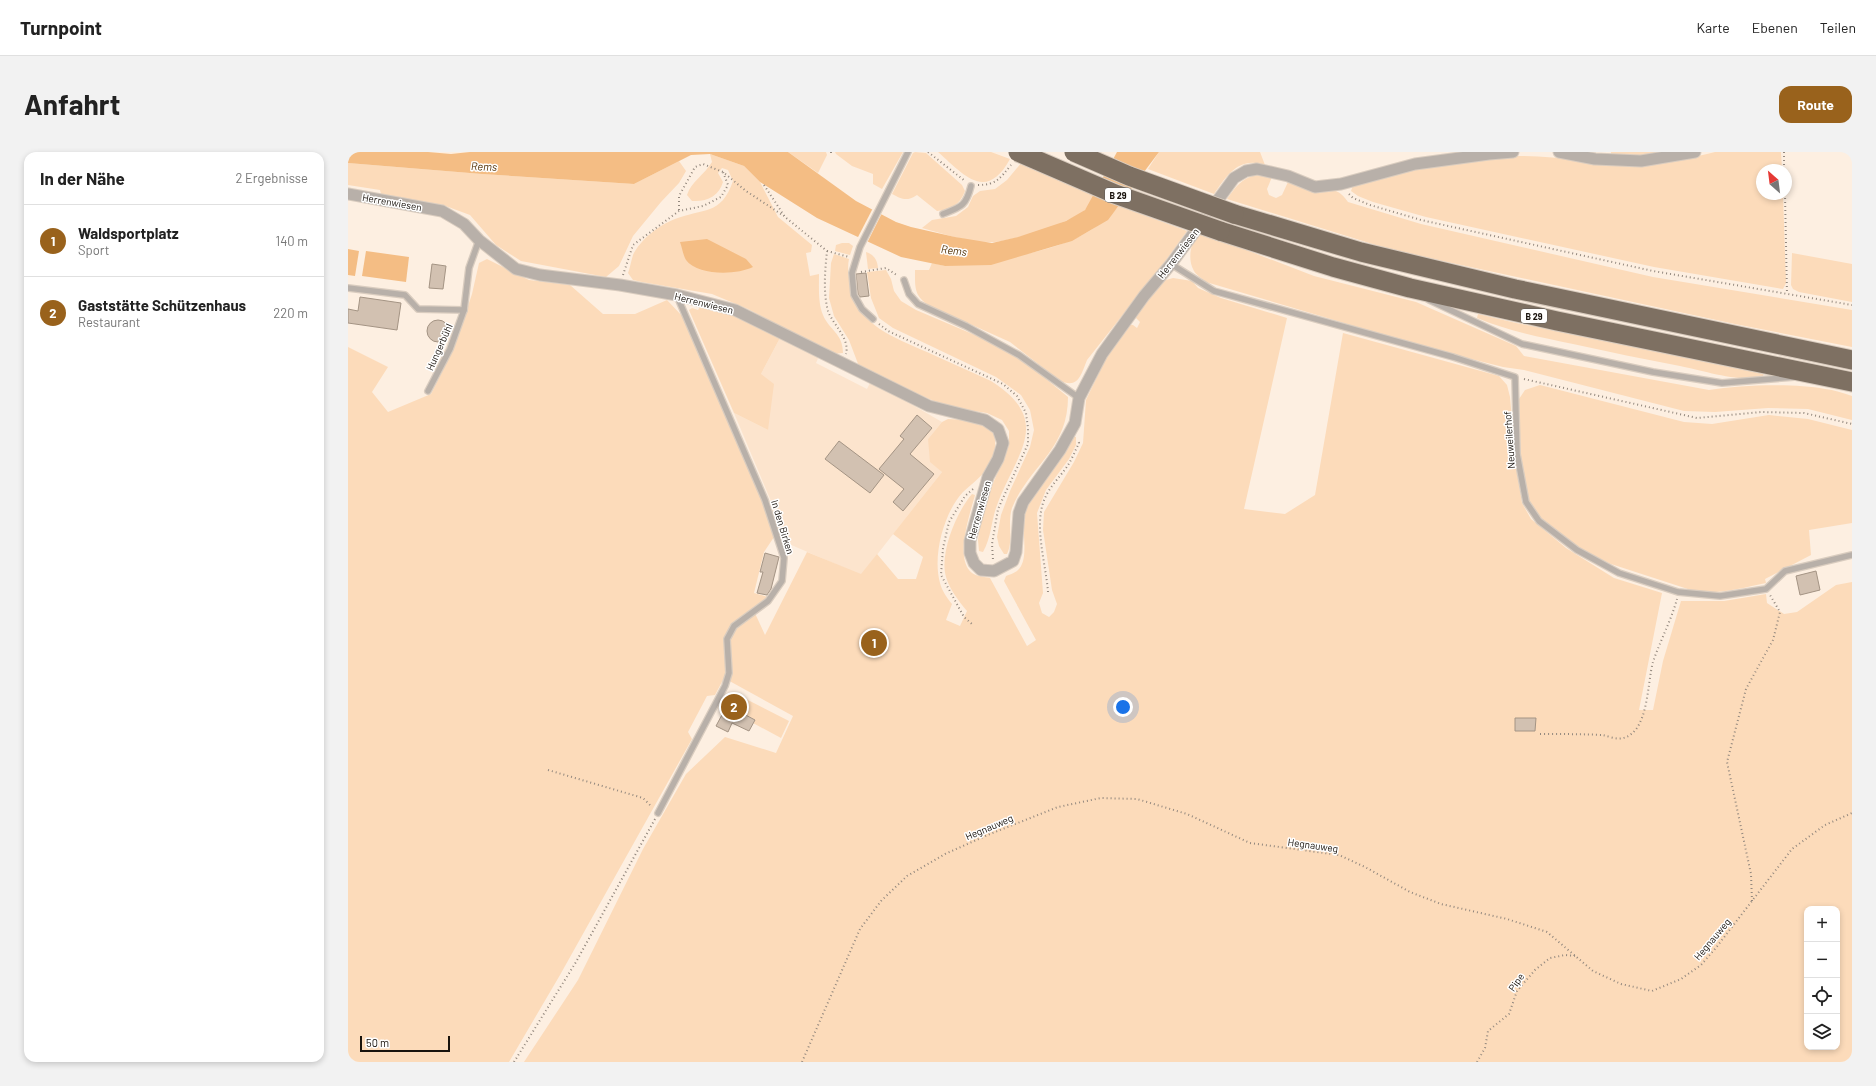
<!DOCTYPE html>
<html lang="de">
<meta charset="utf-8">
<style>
:root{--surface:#fff;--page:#f2f2f2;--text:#222;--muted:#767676;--line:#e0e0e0;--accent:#99621c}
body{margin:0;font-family:Barlow,sans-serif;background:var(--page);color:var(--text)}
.controls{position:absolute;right:12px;bottom:12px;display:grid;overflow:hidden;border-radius:8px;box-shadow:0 2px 6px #0003}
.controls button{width:36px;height:36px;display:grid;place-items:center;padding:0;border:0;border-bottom:1px solid var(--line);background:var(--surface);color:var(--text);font:20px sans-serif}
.compass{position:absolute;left:1408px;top:12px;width:36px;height:36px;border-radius:50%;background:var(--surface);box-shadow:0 2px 6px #0003;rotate:332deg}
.scale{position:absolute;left:12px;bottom:10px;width:90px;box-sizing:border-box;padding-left:4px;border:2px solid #19130d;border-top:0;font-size:11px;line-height:14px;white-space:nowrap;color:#19130d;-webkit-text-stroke:3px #fff;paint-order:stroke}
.you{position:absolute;left:775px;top:555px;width:14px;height:14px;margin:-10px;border:3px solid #fff;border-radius:50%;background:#1a73e8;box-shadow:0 0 0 6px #1a73e833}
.badge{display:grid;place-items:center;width:26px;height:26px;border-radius:50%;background:var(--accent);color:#fff;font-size:13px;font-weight:700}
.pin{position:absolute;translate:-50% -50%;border:2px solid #fff;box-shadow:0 1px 4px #0006}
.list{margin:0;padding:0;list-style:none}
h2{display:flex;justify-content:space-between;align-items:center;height:52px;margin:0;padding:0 16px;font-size:17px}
h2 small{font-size:13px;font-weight:400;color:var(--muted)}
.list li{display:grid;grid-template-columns:26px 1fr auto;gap:12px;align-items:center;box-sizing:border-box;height:72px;padding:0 16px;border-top:1px solid var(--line)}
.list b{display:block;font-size:15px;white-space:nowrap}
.list p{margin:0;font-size:13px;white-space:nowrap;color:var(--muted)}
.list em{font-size:13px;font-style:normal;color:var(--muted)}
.icon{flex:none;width:22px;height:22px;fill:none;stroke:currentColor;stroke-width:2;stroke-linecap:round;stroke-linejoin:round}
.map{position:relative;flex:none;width:1504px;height:910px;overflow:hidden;border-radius:12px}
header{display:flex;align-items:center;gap:24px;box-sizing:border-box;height:56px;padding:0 20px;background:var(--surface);border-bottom:1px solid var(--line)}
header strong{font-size:19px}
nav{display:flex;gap:22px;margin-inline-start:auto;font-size:14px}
.intro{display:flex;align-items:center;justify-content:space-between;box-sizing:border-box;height:96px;padding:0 24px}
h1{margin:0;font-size:28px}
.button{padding:10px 18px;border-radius:12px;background:var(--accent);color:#fff;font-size:14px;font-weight:700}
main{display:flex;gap:24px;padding:0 24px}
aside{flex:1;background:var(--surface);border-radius:12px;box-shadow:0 2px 6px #0003}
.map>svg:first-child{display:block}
</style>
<header>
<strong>Turnpoint</strong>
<nav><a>Karte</a><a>Ebenen</a><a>Teilen</a></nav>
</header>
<div class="intro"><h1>Anfahrt</h1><a class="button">Route</a></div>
<main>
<aside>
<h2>In der Nähe<small>2 Ergebnisse</small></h2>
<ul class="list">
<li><span class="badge">1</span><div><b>Waldsportplatz</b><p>Sport</p></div><em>140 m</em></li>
<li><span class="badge">2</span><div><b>Gaststätte Schützenhaus</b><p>Restaurant</p></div><em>220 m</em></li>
</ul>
</aside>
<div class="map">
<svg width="1504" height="910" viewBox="0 0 1504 910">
<rect width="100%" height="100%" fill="#fdefe1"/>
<polygon fill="#fce4cd" points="432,186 471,204 468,211 519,237 523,229 594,270 580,287 594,320 513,423 441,392 386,261 420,278 413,222"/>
<g fill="#fcdbba" fill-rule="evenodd">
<polygon points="440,0 478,0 479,3 470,21"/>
<polygon points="487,0 555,0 534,37 525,32 525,22 504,14 488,2"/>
<path d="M567 0 578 1 614 33 617 39C612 53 603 57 589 59L569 43C558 50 554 47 544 42L565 1Z"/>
<path d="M590 0H643L662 7C638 51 615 22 590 0Z"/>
<path d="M811 0H912L917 13C891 4 879 23 866 42L800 17Z"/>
<polygon points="1263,0 1317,0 1300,3 1263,4"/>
<path d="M1367 0H1433L1434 18H1414V42H1435L1438 131 1435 137 1306 115 1078 65 1025 50 1010 44 1003 39 1005 33C1059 17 1114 4 1171 4 1213 4 1253 13 1295 12 1315 12 1347 5 1367 0Z"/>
<path d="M362 2 396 14 412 30 430 65 464 93 463 100 458 101 462 124 471 122C471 135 470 151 475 163 481 178 495 181 495 201L484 202 400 157 364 142 294 130 285 128 280 121C282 116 283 109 285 103 292 88 311 73 327 67 355 56 373 64 385 29L380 18 374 16 370 21 375 30C371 44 359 50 344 49L339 43C343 30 357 22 364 10Z"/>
<polygon points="331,9 338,19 331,31 313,50 285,84 271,114 258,125 173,109 148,93 122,63 95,53 33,42 32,38 0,33 0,11 134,22 286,32"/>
<path d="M674 10 747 42C744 47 741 54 737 58 725 70 662 90 644 90 622 91 596 82 574 76L584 68 608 64 620 55 625 44 632 39 647 37 659 28Z"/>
<path d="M912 22 924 25 919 37 921 43 928 46 934 43 940 30C948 33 956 36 964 38 982 41 987 32 1000 50L1073 72 1305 125 1504 158V195L1387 172 1044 98 879 47C890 32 894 26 912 22Z"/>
<path d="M771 54 839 79 818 108 739 208C733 223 730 238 711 228L662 190 582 154C566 144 567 136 567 118H581L584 111 597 114C657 105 729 103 771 54Z"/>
<path d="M849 81 893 96 966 124 1068 150 1168 194 1176 204 1361 238C1394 233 1444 231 1477 237 1486 238 1495 241 1504 244V268L1460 257 1420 256 1367 260 1336 259 1176 218 1155 215 1084 197 858 130C855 127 848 123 846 119 839 107 843 92 849 81Z"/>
<polygon points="494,91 501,91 505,94 502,103 487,99 488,93"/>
<path d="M518 100C526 103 529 107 530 116L520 117Z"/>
<polygon points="1444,101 1504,112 1504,150 1451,140 1445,137 1443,133"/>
<path d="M486 102 501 107C499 116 501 124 502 134 509 173 547 186 579 200 600 210 622 219 643 229 708 270 666 303 648 356 643 371 643 386 635 400L631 399 630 388 634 357 655 308 661 293V279L654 268 639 261 614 257 586 249 512 217 501 188 486 164 481 146 483 111Z"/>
<path d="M139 107 181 128 222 133 255 162H287L319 148 336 166 415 349 426 385 416 400 406 441 420 445 405 457 417 483 459 400 513 422 529 402 550 427H568L575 405 545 382 594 320 582 310 580 287 594 270 600 267C611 268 626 267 636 272 654 281 647 306 638 318 629 330 616 336 608 349 594 370 585 406 592 431 594 439 599 446 604 452L598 468 612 474 619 459C610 448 602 438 598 425 591 401 609 359 624 342L627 343C622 362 606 407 624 421 628 424 637 425 642 426L679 494 688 488 656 429 658 424C661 423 666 421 669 419 683 408 672 376 677 360 684 336 710 305 725 284L728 285V293L721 307 698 338 689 361 695 441 691 451 694 461 701 465 706 460 709 452 704 438 695 378 696 360 726 310 735 291 738 248 761 200 778 172 785 173 789 176 792 170 788 166 787 158 815 129 825 126 844 129 850 136 873 146 939 166 896 357 937 362 967 343 995 181 1151 224 1159 233 1162 245 1168 315 1174 351 1183 367 1218 396 1266 426 1314 441 1291 558H1305L1315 509 1333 449H1376L1418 442 1419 451 1436 462 1449 460 1488 433 1504 430V910H176L230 828 295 697 338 622 377 585 428 601 445 564 376 526 367 543 359 544 340 580 344 587 212 823 161 910H0V195L40 215 24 240 40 260 83 242 106 196 124 142 131 111ZM1459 757H1489V895H1459Z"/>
<path d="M538 118 543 127 546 139 553 149 568 158 648 192 675 208 720 245C720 298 681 314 664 356 659 371 666 388 659 402H656L651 394 649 385 653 363 662 339 682 295 686 278 682 258 673 243 648 225 545 176 531 166 523 146 519 120Z"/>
<polygon points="354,152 388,161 432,186 413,222 426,232 420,278 386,261 341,158 344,156 350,158"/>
<path d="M1130 162 1168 171 1416 221 1415 224C1396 232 1353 218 1332 214 1296 207 1261 200 1225 192 1192 185 1160 179 1129 166Z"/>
<path d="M1192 233 1336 270 1364 272 1421 263 1460 267 1504 278V371L1461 378 1463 403 1417 427 1418 431C1394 436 1370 443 1346 439L1263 412 1228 395 1193 366 1179 348 1173 313 1171 247 1177 238Z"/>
<polygon points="398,547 441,569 433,586 405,571 407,568 392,560"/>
</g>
<g fill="#f4bd84">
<polygon points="0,0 80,0 103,2 122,0 440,0 508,49 548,70 563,75 607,85 644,91 670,85 718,69 737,58 769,0 811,0 760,68 724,89 643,113 597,114 553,105 469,66 412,30 396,14 362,2 343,3 286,32 134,22 0,11"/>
<path d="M359 87 398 107 405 115C389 123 350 124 338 108 335 103 334 95 332 90Z"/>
<polygon points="0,97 11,99 7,124 0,123"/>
<polygon points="18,99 61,105 58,130 14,124"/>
</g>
<polygon fill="#fdefe1" points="525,56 534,61 519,91 509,87"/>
<g fill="#d2c1b1" stroke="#a49484">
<polygon points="84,112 98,114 95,137 81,136"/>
<polygon points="518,121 521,144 512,145 510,142 508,122"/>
<polygon points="12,145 53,151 49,178 0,171 0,157 10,159"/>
<circle cx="90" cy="179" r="11"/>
<polygon points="569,263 584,276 562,302 586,322 555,359 545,350 556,337 531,317 556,287 552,284"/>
<polygon points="491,289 536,323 522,341 477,307"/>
<polygon points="417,401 431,405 423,437 419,443 409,441 415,420 412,420"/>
<polygon points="1468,419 1472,438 1452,443 1448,424"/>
<polygon points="383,546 396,553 392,560 407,568 401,579 384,571 380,580 368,574"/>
<polygon points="1167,566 1188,566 1187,579 1167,579"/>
</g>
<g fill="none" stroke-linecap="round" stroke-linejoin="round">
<g stroke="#d9ccbf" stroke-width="8">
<g id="service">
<path d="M595 62C613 55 618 54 623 34"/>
<polyline points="823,112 866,139 1105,205 1167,225 1169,302 1178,350 1191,369 1229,398 1271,421 1330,440 1372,444 1418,437 1437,419 1504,403"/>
<polyline points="556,128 561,142 570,152 618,174 671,203 731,246"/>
<polyline points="0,136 57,143 70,157 116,158"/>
<polyline points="1081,148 1174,192 1305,220 1374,231 1446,225"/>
<polyline points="525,167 514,157 506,143 504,121 512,95 560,0"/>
<polyline points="80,239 102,197 116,158 121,116 131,88"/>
<polyline points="310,661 377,534 381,521 379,487 386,474 420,449 434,429 436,406 417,348 329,144"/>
</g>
</g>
<g stroke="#d9ccbf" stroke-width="13">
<g id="minor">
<polyline points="1211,0 1247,7 1293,9 1347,0"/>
<polyline points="0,42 94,59 116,72 131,88 168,117 192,123 272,133 329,143 387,158 581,254 637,268 650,277 655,291 650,307 640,325 622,389 622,401 626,411 633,418 646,419 665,409 668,400 671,361 675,350 712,298 727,271 731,246 754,202 796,144 823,112 886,26 898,19 909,17 940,24 967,35 993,32 1067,12 1141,2 1165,0"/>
</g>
</g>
<g stroke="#d9ccbf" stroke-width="21">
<g id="trunk">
<polyline points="886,62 1013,100 1167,137 1504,208"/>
<polyline points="872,79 985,115 1062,136 1209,169 1504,230"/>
</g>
</g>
<g stroke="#93887e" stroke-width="2" stroke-dasharray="1 3" stroke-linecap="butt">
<polyline points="483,0 483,3"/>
<polyline points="580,0 617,29"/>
<polyline points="1436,0 1436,18"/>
<path d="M416 33 437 65 479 99C477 119 475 140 480 159 485 173 502 186 498 202"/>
<path d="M630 33C649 33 652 26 663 13"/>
<polyline points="1001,42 1005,46 1022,53 1073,68 1305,119 1504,153"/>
<polyline points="1437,42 1439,142"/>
<polyline points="331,58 331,44 347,15 355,12 375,20 398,39 436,64"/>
<polyline points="479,99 501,105"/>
<polyline points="513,120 538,116 550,124"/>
<polyline points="275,123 285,93 331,59 355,54 373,45 380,33 375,20"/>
<polyline points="531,172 540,179 655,232 669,244 678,261 680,276 680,292 650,357 644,392 645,408"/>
<polyline points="1176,227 1349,266 1413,260 1456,261 1504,272"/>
<polyline points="625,337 617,344 601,370 595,396 593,423 616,465 625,473"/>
<path d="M700 440C698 412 685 372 697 346 702 334 713 324 720 313 724 307 727 299 731 291L730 289"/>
<path d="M1192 582C1213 582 1233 582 1254 583 1260 584 1269 588 1275 586 1301 580 1299 531 1305 510 1312 489 1323 469 1329 447"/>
<polyline points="200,618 295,646 303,654"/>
<polyline points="1404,749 1403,722 1379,610 1398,537 1425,488 1432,460 1422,443"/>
<polyline points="166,910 228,810 307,667"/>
<polyline points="454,910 512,777 533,749 559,724 597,702 642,682 710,655 753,646 789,647 839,662 902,691 991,703 1017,715 1062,740 1093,752 1159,767 1199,780 1245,819 1273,832 1304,839 1333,827 1353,813 1367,797 1444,697 1477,673 1504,661"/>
<polyline points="1129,910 1137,896 1140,879 1161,862 1169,839 1187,818 1202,806 1217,803 1229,804"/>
</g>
<use href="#service" stroke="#b8b0a9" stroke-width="5.5"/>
<use href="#minor" stroke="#b8b0a9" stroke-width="11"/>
<use href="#trunk" stroke="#7e7062" stroke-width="19"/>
<g stroke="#d9ccbf" stroke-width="21" stroke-linecap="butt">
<g id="trunk-bridge">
<polyline points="670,0 767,42 872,79"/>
<polyline points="726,0 781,24 886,62"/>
</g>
</g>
<use href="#trunk-bridge" stroke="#7e7062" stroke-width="19"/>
</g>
<g text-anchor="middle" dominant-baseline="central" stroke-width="3" stroke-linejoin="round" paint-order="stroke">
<g fill="#fff" stroke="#5e5a56" stroke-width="1">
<rect x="757" y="36" width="26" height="14" rx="3"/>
<rect x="1173" y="157" width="26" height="14" rx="3"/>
</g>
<g font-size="9" font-weight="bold" fill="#19130d">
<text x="770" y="43">B 29</text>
<text x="1186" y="164">B 29</text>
</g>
<g font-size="10" fill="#19130d" stroke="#fff">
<text transform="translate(44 50) rotate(10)">Herrenwiesen</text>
<text transform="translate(830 101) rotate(-52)">Herrenwiesen</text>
<text transform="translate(356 151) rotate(14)">Herrenwiesen</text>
<text transform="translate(91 195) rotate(-66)">Hungerbühl</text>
<text transform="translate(1161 288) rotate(-94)">Neuweilerhof</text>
<text transform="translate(631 358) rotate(-74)">Herrenwiesen</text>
<text transform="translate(435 375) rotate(73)">In den Birken</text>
<text transform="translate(641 675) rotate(-23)">Hegnauweg</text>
<text transform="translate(965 693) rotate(8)">Hegnauweg</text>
<text transform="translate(1364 787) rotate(-50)">Hegnauweg</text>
<text transform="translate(1168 830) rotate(-55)">Pipe</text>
</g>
<g font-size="11" font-style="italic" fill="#4f2d00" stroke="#fff">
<text transform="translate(136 14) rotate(2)">Rems</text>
<text transform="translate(606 98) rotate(7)">Rems</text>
</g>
</g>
</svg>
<div class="controls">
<button>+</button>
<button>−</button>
<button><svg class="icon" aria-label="locate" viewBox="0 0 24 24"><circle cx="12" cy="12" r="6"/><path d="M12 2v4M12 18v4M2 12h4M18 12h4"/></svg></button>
<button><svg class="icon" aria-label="layers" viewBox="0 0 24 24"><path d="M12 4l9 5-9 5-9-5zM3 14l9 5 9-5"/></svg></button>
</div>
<svg class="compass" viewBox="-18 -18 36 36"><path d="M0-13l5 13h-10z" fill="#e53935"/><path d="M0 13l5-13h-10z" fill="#767676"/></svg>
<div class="scale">50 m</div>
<div class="you"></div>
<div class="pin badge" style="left:526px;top:491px">1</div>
<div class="pin badge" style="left:386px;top:555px">2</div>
</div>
</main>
